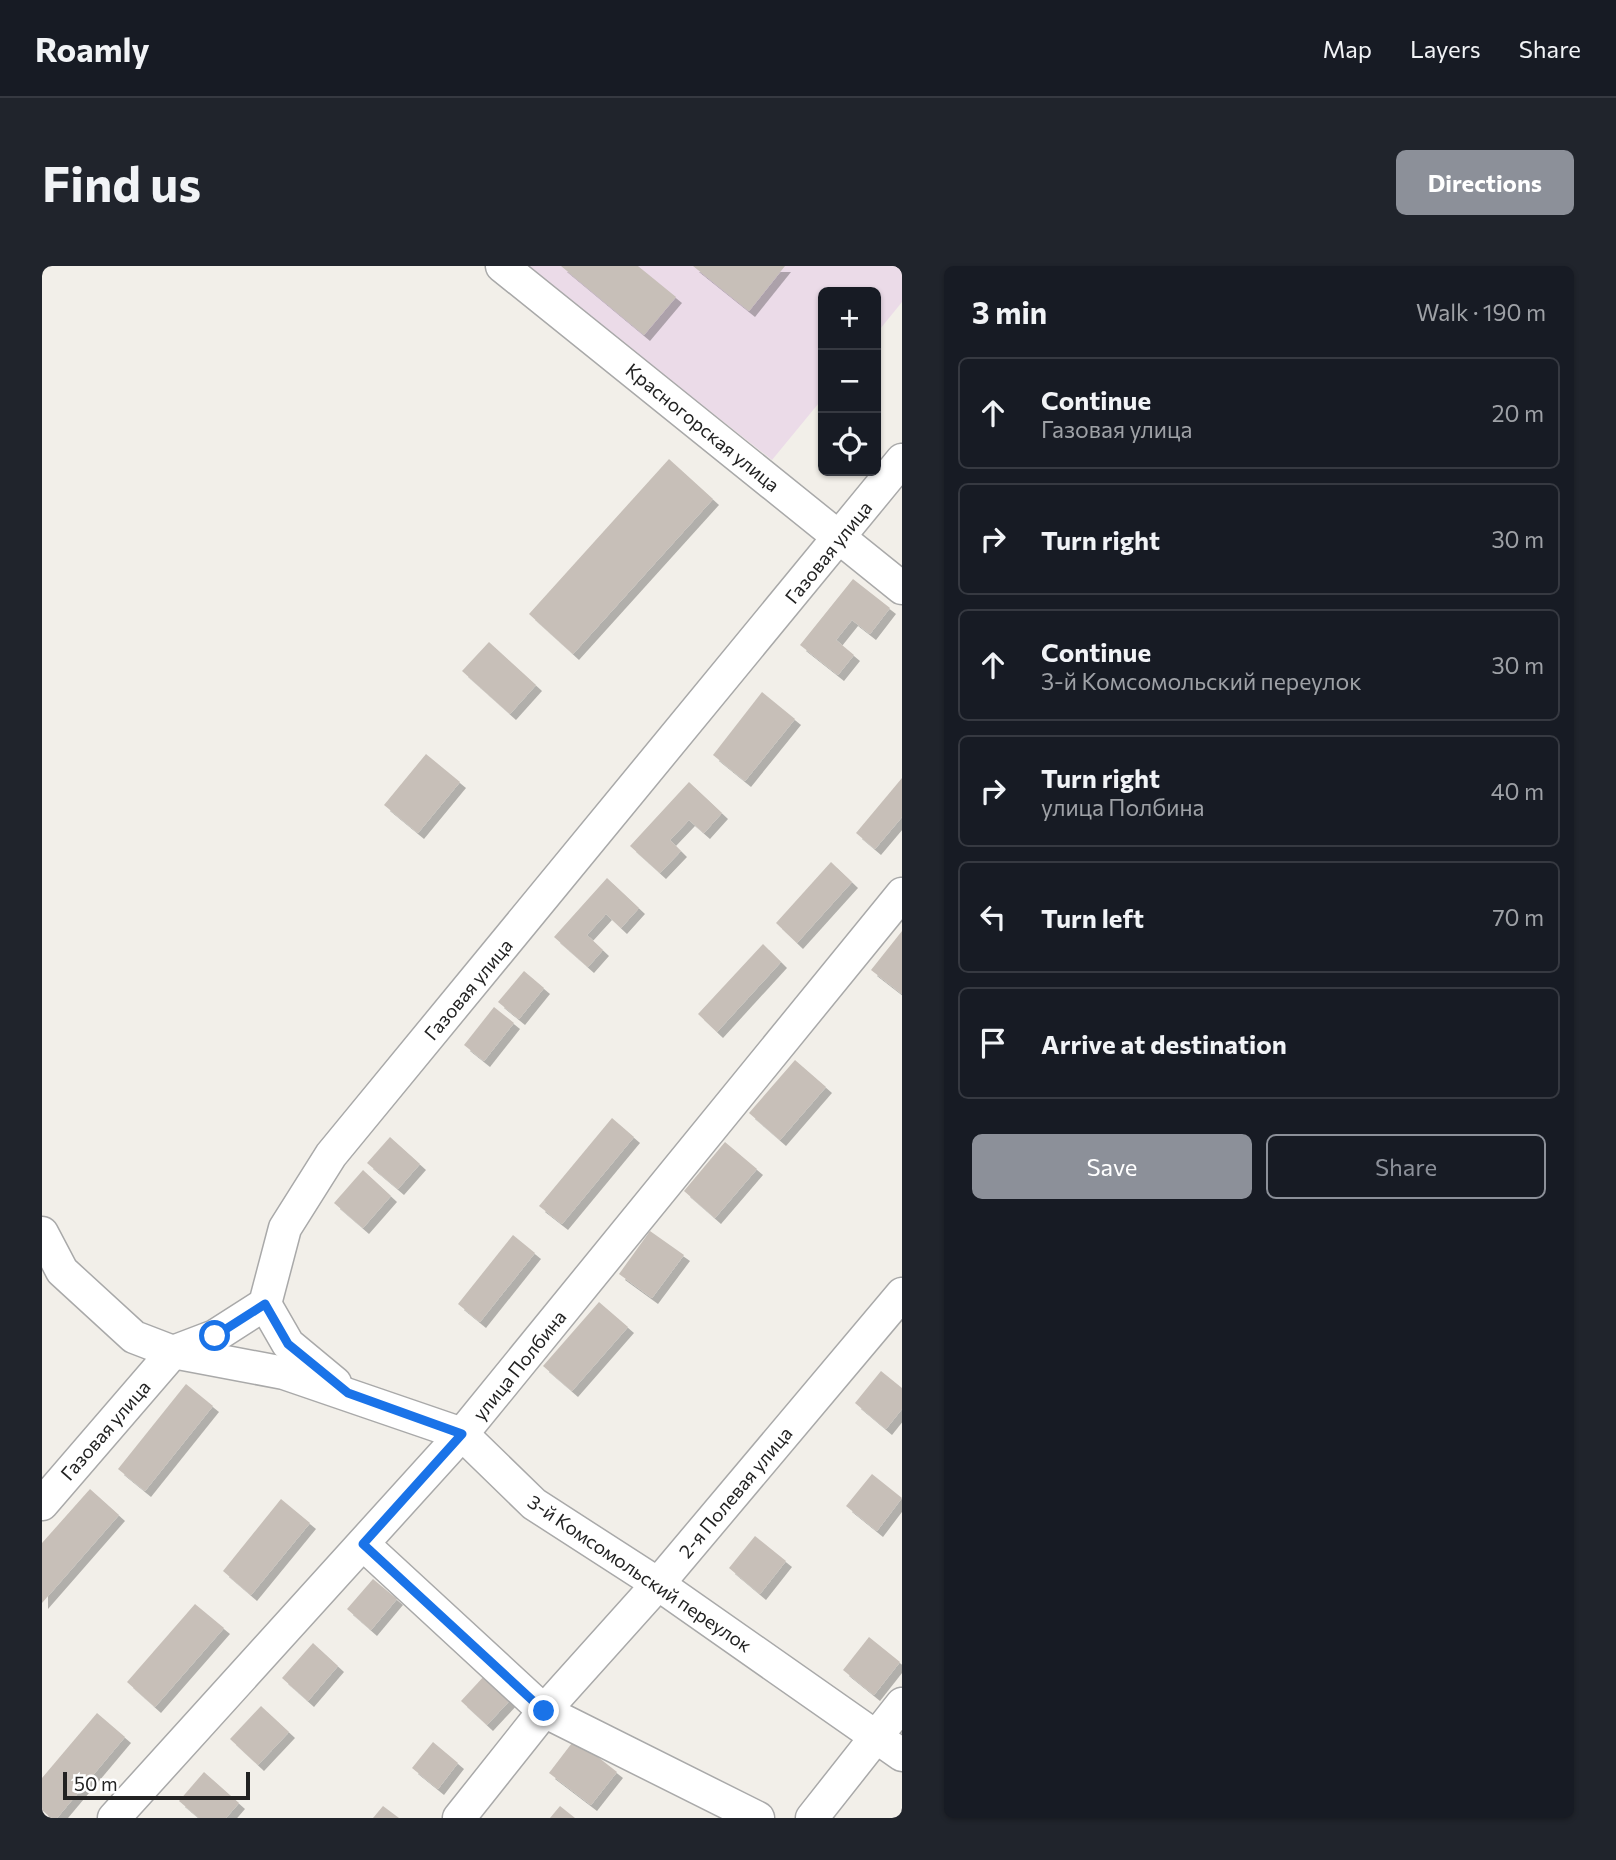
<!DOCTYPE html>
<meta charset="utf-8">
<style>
:root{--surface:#171b24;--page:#20242c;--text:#f1f3f6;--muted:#9ea1a6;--line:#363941;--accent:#8c9099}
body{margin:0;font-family:Commissioner,sans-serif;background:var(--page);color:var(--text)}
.controls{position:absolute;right:21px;top:21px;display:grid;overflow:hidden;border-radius:10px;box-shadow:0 2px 5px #0004}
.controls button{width:63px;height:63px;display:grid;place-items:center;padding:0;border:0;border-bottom:2px solid var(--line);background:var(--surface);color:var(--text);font:35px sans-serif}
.scale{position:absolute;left:21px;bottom:18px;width:187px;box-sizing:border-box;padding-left:7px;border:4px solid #222;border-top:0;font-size:19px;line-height:24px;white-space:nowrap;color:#222;-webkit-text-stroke:5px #fff;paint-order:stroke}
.stop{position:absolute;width:21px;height:21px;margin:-16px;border:5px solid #1a73e8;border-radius:50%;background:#fff}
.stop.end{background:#1a73e8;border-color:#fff;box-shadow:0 2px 7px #0008}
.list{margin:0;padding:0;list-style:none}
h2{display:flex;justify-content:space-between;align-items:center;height:91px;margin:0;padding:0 28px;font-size:30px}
h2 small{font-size:23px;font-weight:400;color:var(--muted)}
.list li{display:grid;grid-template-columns:46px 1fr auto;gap:21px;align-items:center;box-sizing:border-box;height:112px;margin:0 14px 14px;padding:0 14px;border:2px solid var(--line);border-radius:10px}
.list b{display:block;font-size:26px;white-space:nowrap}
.list p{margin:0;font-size:23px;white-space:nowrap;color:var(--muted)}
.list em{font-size:23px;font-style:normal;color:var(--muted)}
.actions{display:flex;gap:14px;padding:21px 28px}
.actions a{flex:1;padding:16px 0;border:2px solid var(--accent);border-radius:10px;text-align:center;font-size:24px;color:var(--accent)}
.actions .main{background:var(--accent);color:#fff}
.icon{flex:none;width:38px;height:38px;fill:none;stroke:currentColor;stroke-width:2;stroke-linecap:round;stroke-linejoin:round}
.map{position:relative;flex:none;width:860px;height:1552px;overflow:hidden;border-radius:10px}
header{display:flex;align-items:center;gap:42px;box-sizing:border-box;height:98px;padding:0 35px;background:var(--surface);border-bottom:2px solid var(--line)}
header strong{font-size:33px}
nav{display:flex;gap:38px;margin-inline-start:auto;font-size:24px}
.intro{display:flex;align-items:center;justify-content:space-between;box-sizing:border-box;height:168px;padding:0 42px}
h1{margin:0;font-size:49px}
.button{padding:18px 32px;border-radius:10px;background:var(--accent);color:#fff;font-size:24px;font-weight:700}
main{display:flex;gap:42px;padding:0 42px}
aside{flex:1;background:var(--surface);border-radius:10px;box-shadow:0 2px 5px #0004}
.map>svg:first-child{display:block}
</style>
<header>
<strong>Roamly</strong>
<nav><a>Map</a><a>Layers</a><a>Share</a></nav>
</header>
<div class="intro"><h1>Find us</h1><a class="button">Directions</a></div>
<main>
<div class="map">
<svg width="860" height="1552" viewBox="0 0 860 1552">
<defs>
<filter id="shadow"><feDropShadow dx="6" dy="6" stdDeviation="0" flood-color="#0004"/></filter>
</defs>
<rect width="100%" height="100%" fill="#f2efe9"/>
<polygon fill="#ebdbe8" points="484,0 860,0 860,36 834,68 834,26 781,26 781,132 730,194"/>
<g fill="#c7bfb8" filter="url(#shadow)">
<polygon points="519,0 596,0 634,31 602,69"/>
<polygon points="651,0 743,0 707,45"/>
<polygon points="627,193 671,233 531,388 487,348"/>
<polygon points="811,313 848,342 828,368 810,354 794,374 812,389 796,409 758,379"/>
<polygon points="447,376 494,419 468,448 420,405"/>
<polygon points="720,426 753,453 703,515 671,489"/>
<polygon points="384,488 418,516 376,567 342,539"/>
<polygon points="860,512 860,551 833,583 814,567"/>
<polygon points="647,516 680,547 662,567 647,554 628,574 639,585 618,607 588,580"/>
<polygon points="789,596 810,616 755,677 734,657"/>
<polygon points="565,612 597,642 579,662 564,648 545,669 561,684 546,701 512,671"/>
<polygon points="860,665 860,728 829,704"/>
<polygon points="721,678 739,696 675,766 656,748"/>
<polygon points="482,705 502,722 477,753 456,736"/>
<polygon points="452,741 472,757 442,795 422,779"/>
<polygon points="753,794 784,821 738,874 707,847"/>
<polygon points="570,852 592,871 520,958 497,940"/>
<polygon points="348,871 378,898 356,923 325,897"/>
<polygon points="683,876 715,903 673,952 642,925"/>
<polygon points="321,904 349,930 321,962 292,937"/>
<polygon points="608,965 642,989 610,1032 577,1008"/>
<polygon points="471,969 493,987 438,1056 416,1038"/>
<polygon points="557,1036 586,1061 530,1125 501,1100"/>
<polygon points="839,1105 860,1122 860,1143 844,1163 813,1137"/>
<polygon points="144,1118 171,1140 103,1225 76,1203"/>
<polygon points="830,1208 860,1232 835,1265 804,1240"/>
<polygon points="48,1223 77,1249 0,1337 0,1277"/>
<polygon points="239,1233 268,1257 209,1329 181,1305"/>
<polygon points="713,1270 744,1295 718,1328 687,1302"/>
<polygon points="331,1313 355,1333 329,1364 305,1343"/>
<polygon points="153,1338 182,1362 113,1441 85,1416"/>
<polygon points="827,1371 858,1396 832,1429 801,1404"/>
<polygon points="271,1377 296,1400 266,1435 240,1412"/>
<polygon points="444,1408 470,1432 445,1459 419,1435"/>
<polygon points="219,1440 247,1466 216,1499 188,1473"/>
<polygon points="55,1447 83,1471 15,1552 9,1552 0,1544 0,1512"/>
<polygon points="533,1473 575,1506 549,1539 507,1507"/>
<polygon points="391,1476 416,1497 396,1523 370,1502"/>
<polygon points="162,1506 197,1537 184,1552 157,1552 137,1535"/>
<polygon points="341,1540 357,1552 331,1552"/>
<polygon points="518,1540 533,1552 508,1552"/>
</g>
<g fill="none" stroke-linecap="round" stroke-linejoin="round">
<g stroke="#a9a9a9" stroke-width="35">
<g id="minor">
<polyline points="460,0 860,322"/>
<polyline points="0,967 20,1005 92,1071 131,1086 242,1107 420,1168 492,1238 616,1318 860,1489"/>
<polyline points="223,1038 246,1078 293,1117"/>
<polyline points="0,1238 131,1086 173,1070 223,1038 243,962 289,889 860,194"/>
<polyline points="321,1278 502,1445 716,1552"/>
<polyline points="72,1552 420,1168 860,628"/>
<polyline points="417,1552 502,1445 616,1318 860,1028"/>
<polyline points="770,1552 860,1438"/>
</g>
</g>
<use href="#minor" stroke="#fff" stroke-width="32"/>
</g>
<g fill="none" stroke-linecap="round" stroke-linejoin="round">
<polyline stroke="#1a73e8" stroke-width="9" points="173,1070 223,1038 246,1078 306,1127 420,1168 321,1278 502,1445"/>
</g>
<g text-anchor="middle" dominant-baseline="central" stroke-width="6" stroke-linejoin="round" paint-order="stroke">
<g font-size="19" fill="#222" stroke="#fff">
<text transform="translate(661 161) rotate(39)">Красногорская улица</text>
<text transform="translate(786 286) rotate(-51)">Газовая улица</text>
<text transform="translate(426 723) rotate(-50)">Газовая улица</text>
<text transform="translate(477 1099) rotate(-51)">улица Полбина</text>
<text transform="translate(63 1164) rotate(-49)">Газовая улица</text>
<text transform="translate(693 1226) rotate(-50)">2-я Полевая улица</text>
<text transform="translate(598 1307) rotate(34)">3-й Комсомольский переулок</text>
</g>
</g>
</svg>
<div class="controls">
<button>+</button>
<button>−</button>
<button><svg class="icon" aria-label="locate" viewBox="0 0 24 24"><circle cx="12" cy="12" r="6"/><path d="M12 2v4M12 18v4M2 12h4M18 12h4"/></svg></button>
</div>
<div class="scale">50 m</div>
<div class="stop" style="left:173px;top:1070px"></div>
<div class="stop end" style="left:502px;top:1445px"></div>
</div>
<aside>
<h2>3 min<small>Walk · 190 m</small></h2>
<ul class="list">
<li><svg class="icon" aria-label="ahead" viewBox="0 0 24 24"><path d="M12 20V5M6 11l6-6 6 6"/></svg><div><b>Continue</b><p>Газовая улица</p></div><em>20 m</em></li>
<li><svg class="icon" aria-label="right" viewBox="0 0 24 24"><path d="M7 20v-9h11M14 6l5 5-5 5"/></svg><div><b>Turn right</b></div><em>30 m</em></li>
<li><svg class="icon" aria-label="ahead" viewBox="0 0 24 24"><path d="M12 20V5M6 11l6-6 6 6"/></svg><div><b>Continue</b><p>3-й Комсомольский переулок</p></div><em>30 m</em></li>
<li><svg class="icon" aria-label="right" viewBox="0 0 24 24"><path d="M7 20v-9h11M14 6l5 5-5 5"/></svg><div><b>Turn right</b><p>улица Полбина</p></div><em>40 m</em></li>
<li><svg class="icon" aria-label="left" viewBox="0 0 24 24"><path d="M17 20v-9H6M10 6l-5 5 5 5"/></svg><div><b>Turn left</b></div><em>70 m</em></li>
<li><svg class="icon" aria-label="arrive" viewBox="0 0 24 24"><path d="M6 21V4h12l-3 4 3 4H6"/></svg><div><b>Arrive at destination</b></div></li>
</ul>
<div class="actions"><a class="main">Save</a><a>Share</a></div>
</aside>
</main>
